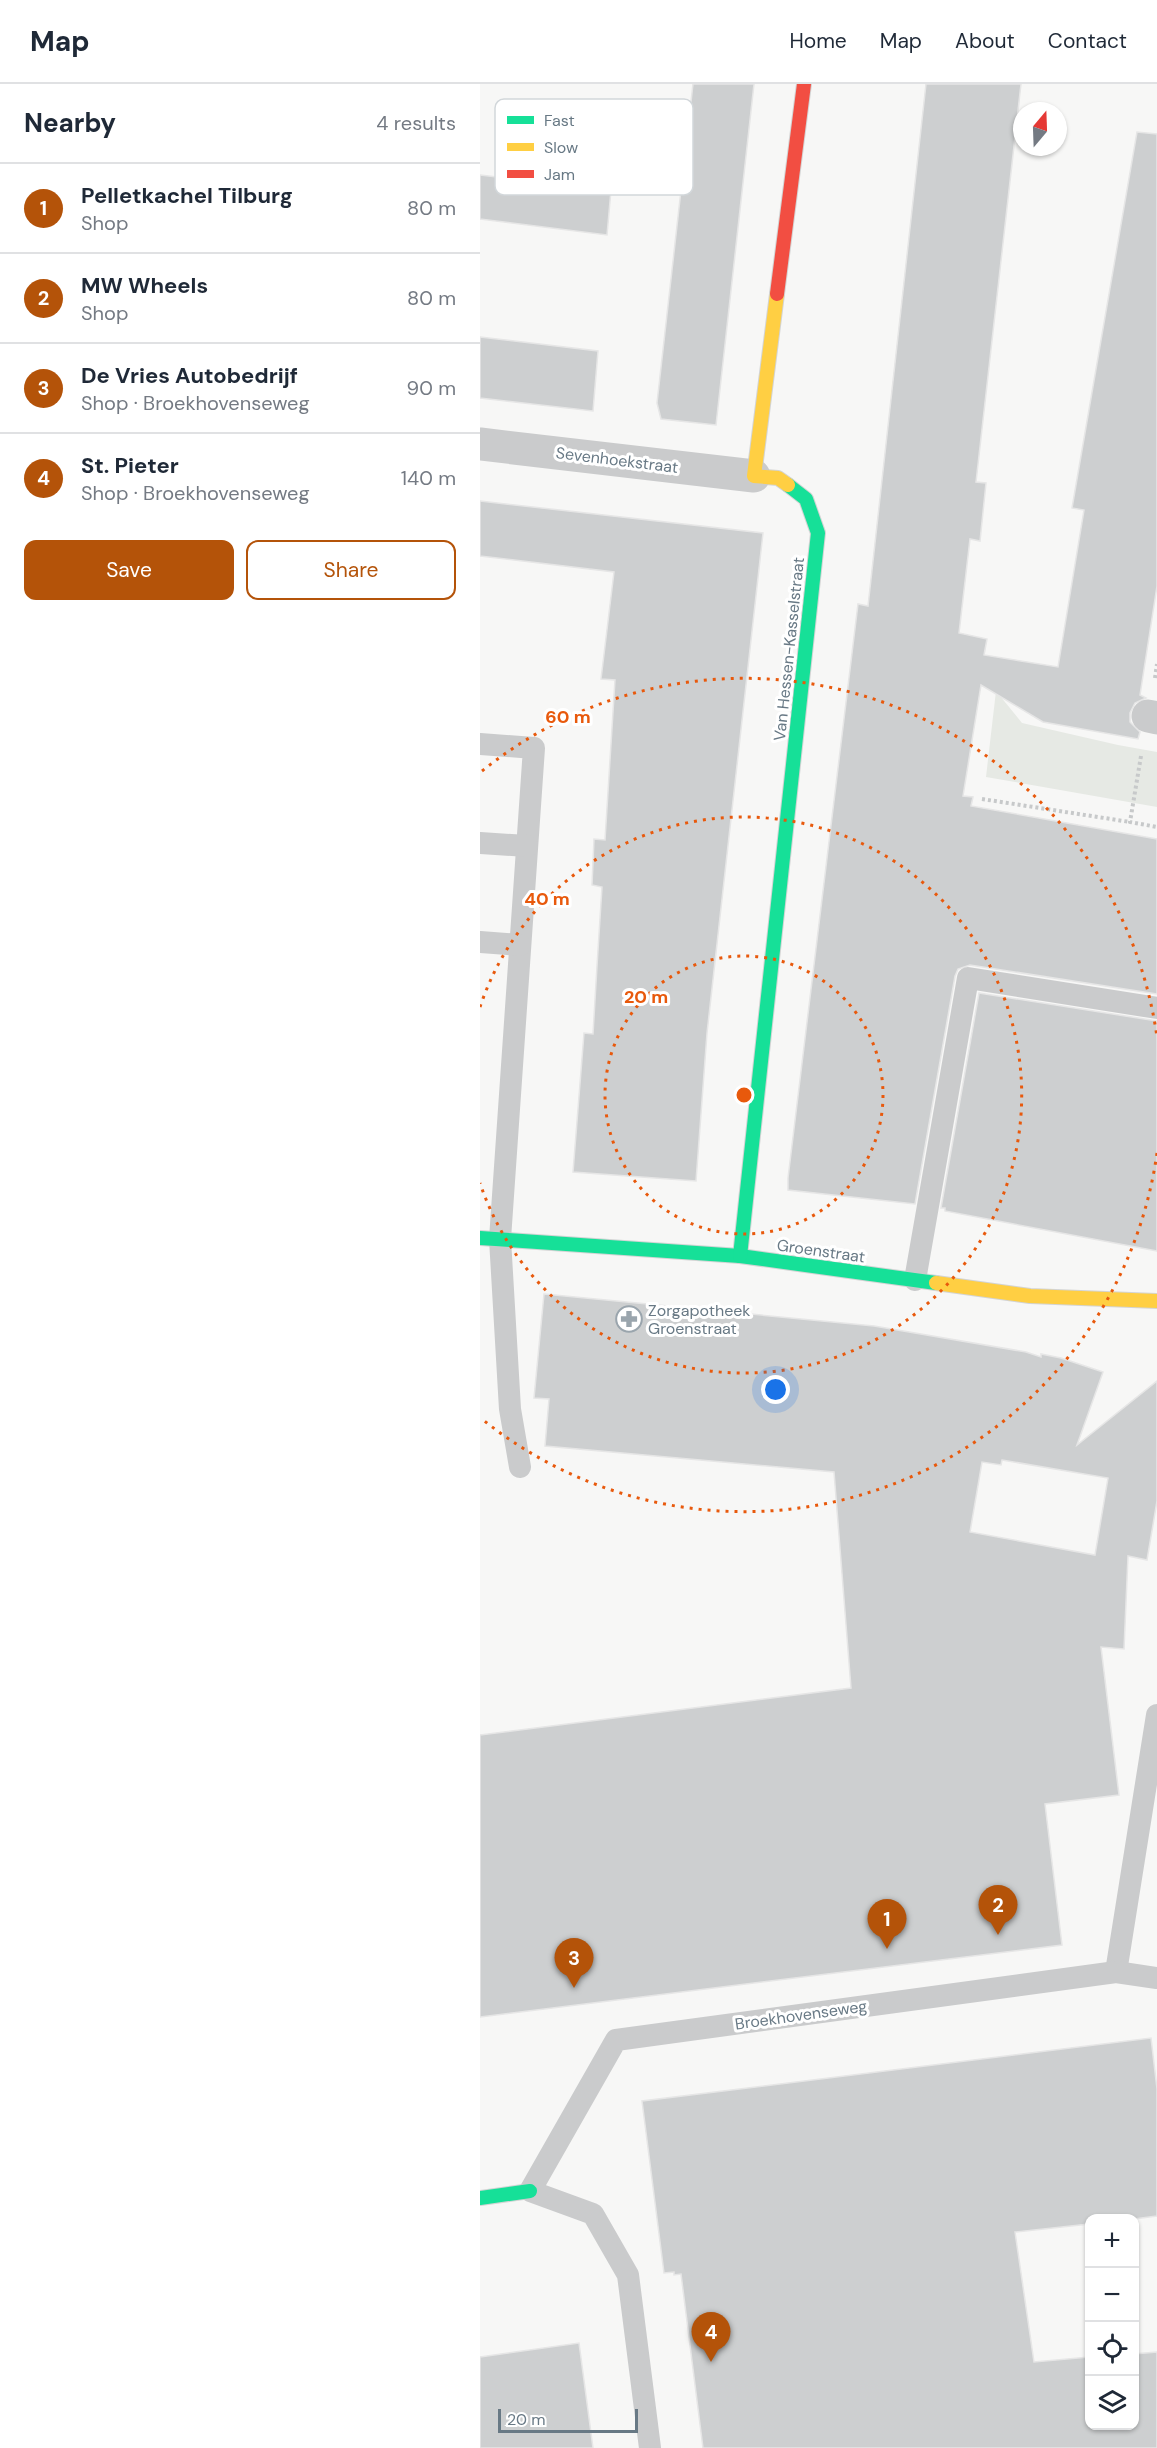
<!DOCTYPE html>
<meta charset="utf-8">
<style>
:root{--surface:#fff;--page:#f2f2f3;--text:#1f2937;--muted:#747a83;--line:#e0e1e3;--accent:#b45309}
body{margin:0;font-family:"DM Sans",sans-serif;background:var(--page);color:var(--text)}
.controls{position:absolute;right:18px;bottom:18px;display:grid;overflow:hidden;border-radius:12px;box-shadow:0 2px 4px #0004}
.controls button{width:54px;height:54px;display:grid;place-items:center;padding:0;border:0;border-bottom:2px solid var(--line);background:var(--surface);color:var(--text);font:30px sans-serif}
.compass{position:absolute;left:533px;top:18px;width:54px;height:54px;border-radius:50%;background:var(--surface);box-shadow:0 2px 4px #0004;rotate:19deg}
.scale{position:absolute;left:18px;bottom:15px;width:140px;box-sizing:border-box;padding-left:6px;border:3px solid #687985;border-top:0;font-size:16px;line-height:21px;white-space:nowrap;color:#687985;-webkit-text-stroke:4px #fff;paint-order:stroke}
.you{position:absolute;left:296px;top:1306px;width:21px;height:21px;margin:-15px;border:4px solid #fff;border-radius:50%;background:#1a73e8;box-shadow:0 0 0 9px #1a73e833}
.badge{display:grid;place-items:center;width:39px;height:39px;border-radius:50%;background:var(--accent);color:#fff;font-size:20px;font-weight:700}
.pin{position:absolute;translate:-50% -50px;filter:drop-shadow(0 2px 3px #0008)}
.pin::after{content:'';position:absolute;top:32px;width:21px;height:18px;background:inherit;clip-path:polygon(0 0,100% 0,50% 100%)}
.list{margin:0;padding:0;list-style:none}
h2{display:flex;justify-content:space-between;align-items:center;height:78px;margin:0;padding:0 24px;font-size:26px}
h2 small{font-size:20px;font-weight:400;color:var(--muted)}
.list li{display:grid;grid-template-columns:39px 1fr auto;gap:18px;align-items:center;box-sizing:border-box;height:90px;padding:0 24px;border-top:2px solid var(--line)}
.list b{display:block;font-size:22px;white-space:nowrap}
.list p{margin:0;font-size:20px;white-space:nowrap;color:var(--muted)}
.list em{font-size:20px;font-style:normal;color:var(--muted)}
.actions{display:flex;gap:12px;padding:18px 24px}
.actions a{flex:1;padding:14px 0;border:2px solid var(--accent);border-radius:12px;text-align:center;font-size:21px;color:var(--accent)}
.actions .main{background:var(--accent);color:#fff}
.icon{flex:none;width:33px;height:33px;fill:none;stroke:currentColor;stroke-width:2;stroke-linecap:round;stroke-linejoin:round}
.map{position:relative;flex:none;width:677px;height:2364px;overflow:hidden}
header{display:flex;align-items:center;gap:36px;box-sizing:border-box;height:84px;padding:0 30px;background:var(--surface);border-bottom:2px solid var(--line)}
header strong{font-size:28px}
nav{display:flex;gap:33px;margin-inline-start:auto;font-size:21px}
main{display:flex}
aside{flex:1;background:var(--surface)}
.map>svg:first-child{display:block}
</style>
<header>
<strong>Map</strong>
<nav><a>Home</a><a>Map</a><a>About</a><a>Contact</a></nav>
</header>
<main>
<aside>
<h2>Nearby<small>4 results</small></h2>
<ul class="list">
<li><span class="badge">1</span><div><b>Pelletkachel Tilburg</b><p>Shop</p></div><em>80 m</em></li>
<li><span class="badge">2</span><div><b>MW Wheels</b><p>Shop</p></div><em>80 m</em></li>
<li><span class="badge">3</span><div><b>De Vries Autobedrijf</b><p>Shop · Broekhovenseweg</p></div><em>90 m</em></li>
<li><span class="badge">4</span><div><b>St. Pieter</b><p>Shop · Broekhovenseweg</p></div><em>140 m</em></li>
</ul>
<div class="actions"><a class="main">Save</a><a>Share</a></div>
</aside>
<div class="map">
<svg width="677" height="2364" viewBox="0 0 677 2364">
<rect width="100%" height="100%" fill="#f7f7f6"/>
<polygon fill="#e6e9e4" points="516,607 542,639 638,661 677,668 677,723 506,693"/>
<g fill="#cdcfd0" stroke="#e6e6e6" stroke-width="1.5" fill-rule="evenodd">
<polygon points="213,0 274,0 236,341 181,335 177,319"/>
<polygon points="446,0 541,0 496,398 506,399 500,457 490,455 479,549 507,555 504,571 578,583 604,426 592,424 657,48 677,50 677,502 660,611 666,614 655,619 650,629 650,638 660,648 658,655 563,638 501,601 483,712 493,713 491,722 677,755 677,910 490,881 478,885 475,892 435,1120 308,1106 308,1094 378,520 388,522"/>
<polygon points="0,91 131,106 127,151 0,135"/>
<polygon points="0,253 118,267 113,327 0,314"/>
<polygon points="0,417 283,449 227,949 216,1097 93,1088 104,949 113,950 117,882 122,803 112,801 114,755 125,756 135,596 121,595 134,488 0,472"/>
<polygon points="499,909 677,937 677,1167 465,1127 465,1124 461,1124"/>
<path d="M64 1210 394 1242 546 1268 561 1273V1270L581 1274 623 1288 597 1361 677 1297V1417L667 1476 648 1472 644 1565 621 1563 639 1711 565 1720 582 1861 0 1933V1651L371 1604 354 1388 65 1362 69 1315 54 1314ZM522 1376 628 1394 615 1471 490 1448 502 1378 521 1381Z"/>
<polygon points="671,1954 677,2005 677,2132 654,2135 609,2134 609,2140 535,2148 554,2278 609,2273 609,2342 654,2342 654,2270 677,2268 677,2364 223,2364 201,2190 194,2191 194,2188 184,2189 162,2017"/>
<polygon points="99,2259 113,2364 0,2364 0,2273"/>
</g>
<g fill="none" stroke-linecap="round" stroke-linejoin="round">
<g stroke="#d3d4d4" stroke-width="16">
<g id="fast">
<polyline points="0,1154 260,1172 456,1199"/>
<polyline points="260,1172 338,449 326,415 308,401"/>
<polyline points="0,2114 50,2107"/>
</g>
</g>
<g stroke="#d3d4d4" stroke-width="16">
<g id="slow">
<polyline points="297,210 274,392 298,394 308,401"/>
<polyline points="456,1199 550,1212 677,1217"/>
</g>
</g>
<g stroke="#d3d4d4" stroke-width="16">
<polyline id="jam" points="297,210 324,0"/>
</g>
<g stroke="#c7c9ca" stroke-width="4" stroke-dasharray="3 3" stroke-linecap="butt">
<polyline points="675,594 677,580"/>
<polyline points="661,672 650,738 677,743"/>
<polyline points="502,715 650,738"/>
</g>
<g stroke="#cacbcc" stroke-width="22">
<polyline points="0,660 54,664 20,1155 30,1325 40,1383"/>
<polyline points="0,759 47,762"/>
<polyline points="0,858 40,861"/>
<polyline points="435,1196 488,894 677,924"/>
<polyline points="636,1888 677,1631"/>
<polyline points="170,2364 148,2191 113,2130 50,2107 136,1956 636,1888 677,1894"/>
</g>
<g stroke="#cacbcc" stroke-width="33">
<polyline points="0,360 274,392"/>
<polyline points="668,632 677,634"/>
</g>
<use href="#fast" stroke="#16e098" stroke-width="14"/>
<use href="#slow" stroke="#ffcf43" stroke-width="14"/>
<use href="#jam" stroke="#f24e42" stroke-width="14"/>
</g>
<g fill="none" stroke="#e8590c" stroke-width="3" stroke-dasharray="3 6">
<circle cx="264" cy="1011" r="139"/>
<path d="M0 923A278 278 0 1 1 0 1099"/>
<path d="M677 1069A417 417 0 0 1 2 1335M2 687A417 417 0 0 1 677 953"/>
</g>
<defs>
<g id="pharmacy-ring" transform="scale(1.35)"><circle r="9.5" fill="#fff" stroke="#9aa5ad" stroke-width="1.5"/><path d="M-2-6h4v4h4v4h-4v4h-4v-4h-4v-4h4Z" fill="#9aa5ad"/></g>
</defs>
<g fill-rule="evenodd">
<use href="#pharmacy-ring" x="149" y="1235"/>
</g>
<g text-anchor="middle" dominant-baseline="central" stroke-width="6" stroke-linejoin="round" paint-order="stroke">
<g font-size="16" fill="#687985" stroke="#fff">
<text transform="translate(137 376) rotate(7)">Sevenhoekstraat</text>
<text transform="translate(309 565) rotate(-84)">Van Hessen-Kasselstraat</text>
<text transform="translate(341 1167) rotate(8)">Groenstraat</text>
<text transform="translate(321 1931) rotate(-8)">Broekhovenseweg</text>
</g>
<g font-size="16" fill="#687985" stroke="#fff" text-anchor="start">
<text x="168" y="1226">Zorgapotheek<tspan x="168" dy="18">Groenstraat</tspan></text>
</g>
</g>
<rect x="15" y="15" width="198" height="96" rx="9" fill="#fff" stroke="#d2d7da" stroke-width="1.5"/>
<rect x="27" y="32" width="27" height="8" fill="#16e098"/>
<rect x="27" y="59" width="27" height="8" fill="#ffcf43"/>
<rect x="27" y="86" width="27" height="8" fill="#f24e42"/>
<g font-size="16" fill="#687985">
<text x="64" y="42">Fast</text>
<text x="64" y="69">Slow</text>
<text x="64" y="96">Jam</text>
</g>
<circle cx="264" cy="1011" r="9" fill="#e8590c" stroke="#fff" stroke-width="3"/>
<g font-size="18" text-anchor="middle" font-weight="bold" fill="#e8590c" stroke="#fff" stroke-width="6" stroke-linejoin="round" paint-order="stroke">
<text x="88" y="639">60 m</text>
<text x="67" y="821">40 m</text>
<text x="166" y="919">20 m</text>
</g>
</svg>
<div class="controls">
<button>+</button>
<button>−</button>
<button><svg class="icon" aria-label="locate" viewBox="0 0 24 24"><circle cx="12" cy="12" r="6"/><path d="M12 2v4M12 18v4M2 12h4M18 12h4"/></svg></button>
<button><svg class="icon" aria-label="layers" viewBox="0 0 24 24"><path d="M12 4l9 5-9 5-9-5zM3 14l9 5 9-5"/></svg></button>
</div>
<svg class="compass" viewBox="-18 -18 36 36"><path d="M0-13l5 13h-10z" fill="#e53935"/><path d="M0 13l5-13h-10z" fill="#747a83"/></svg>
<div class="scale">20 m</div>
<div class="you"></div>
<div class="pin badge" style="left:407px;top:1865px">1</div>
<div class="pin badge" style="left:518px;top:1851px">2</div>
<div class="pin badge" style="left:94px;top:1904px">3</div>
<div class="pin badge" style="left:231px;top:2278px">4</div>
</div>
</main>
